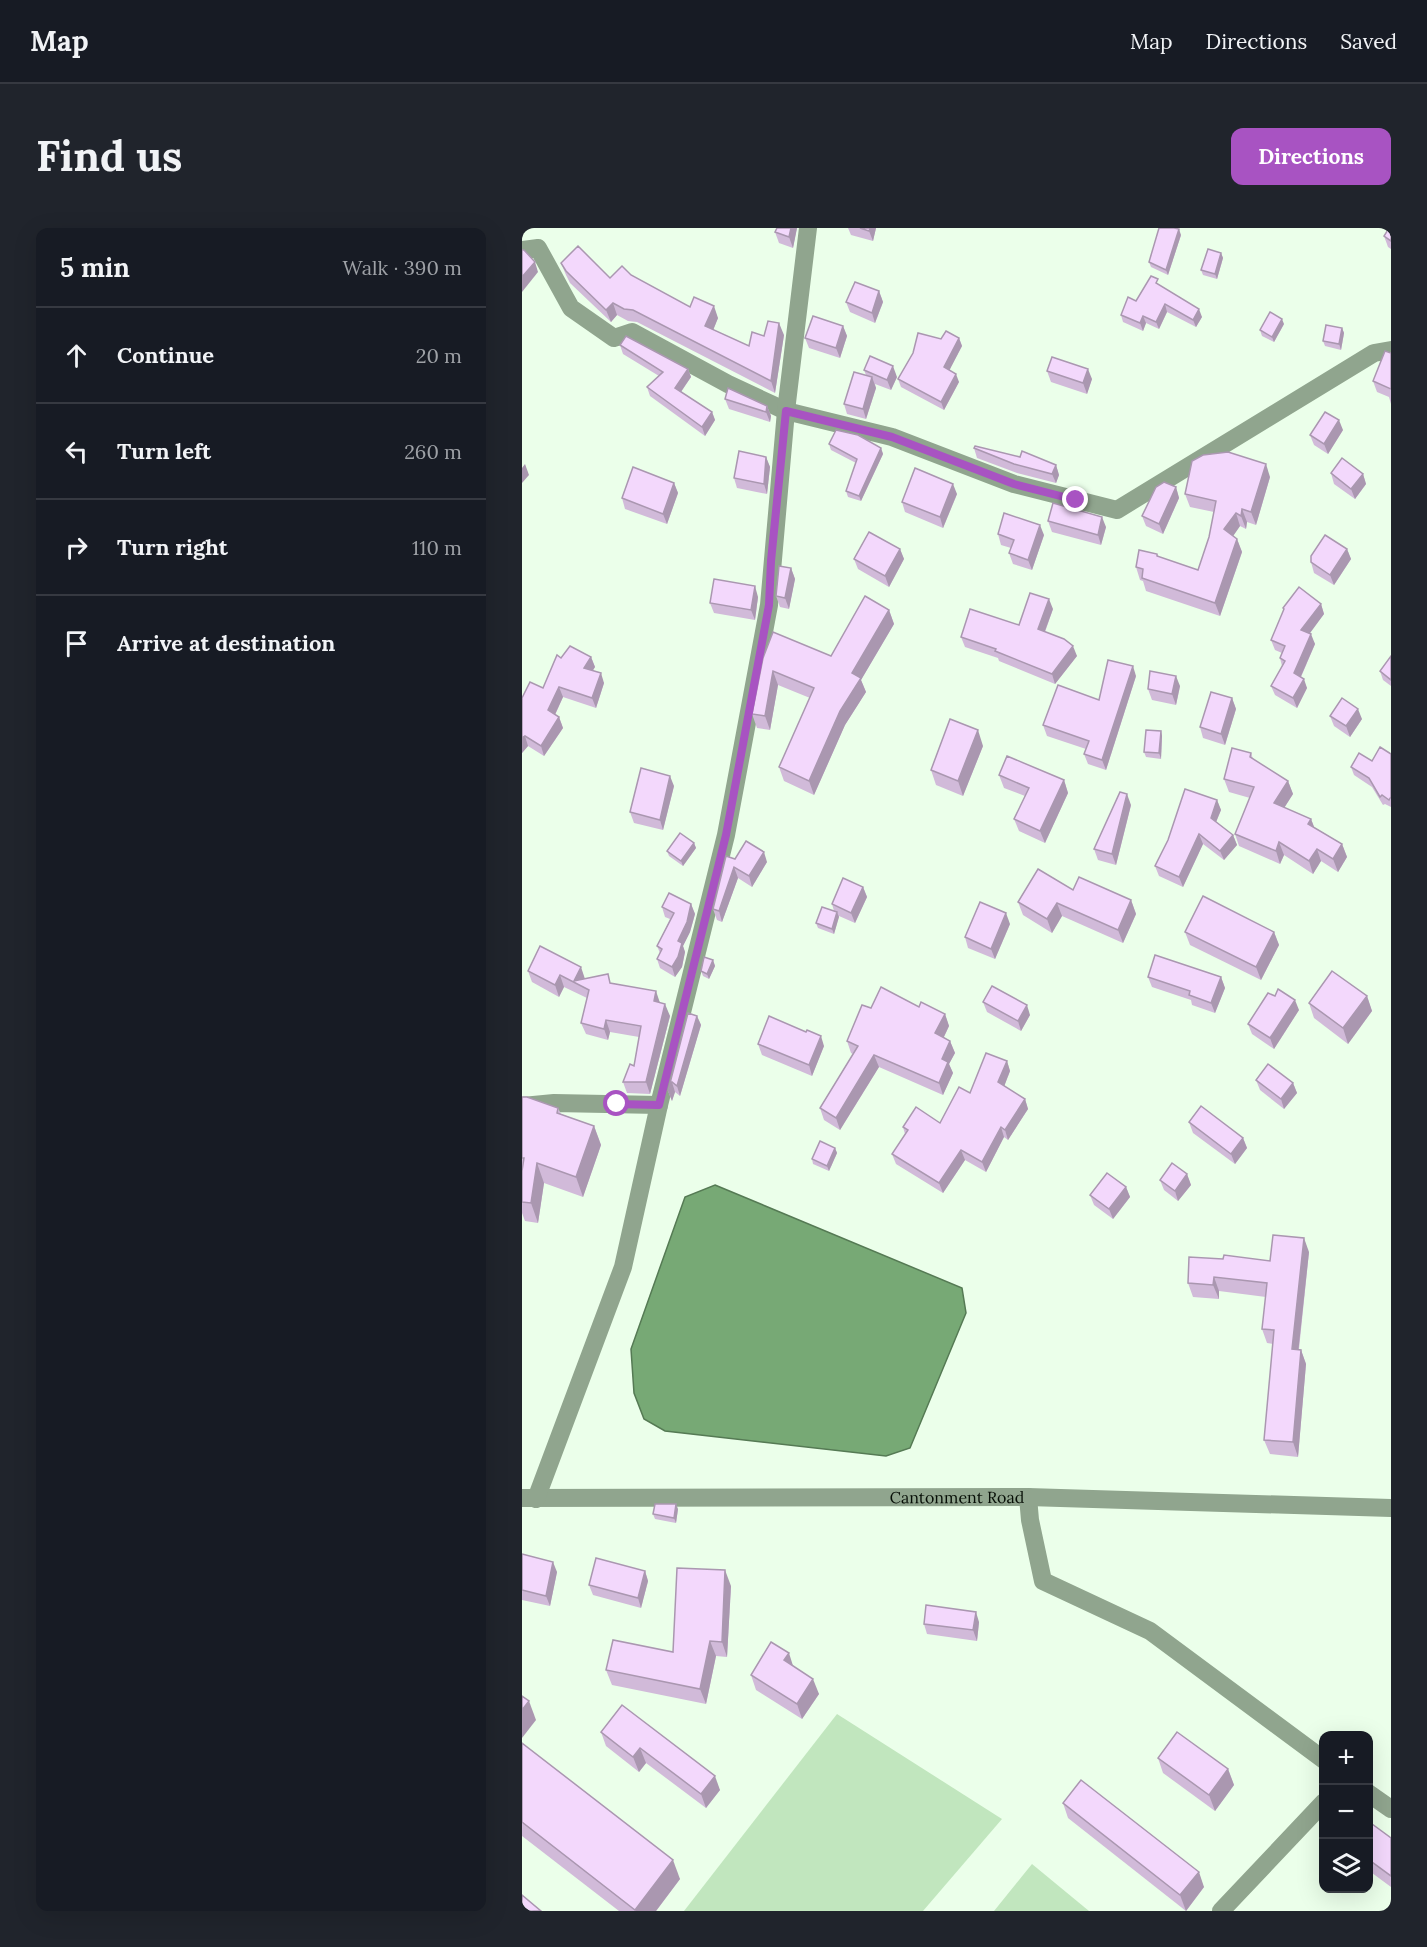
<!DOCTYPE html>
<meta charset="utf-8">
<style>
:root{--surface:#171b24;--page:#20242c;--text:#f1f3f6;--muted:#9ea1a6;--line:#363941;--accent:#a853c2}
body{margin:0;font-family:Lora,serif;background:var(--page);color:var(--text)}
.controls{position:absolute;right:18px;bottom:18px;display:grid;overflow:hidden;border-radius:12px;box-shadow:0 6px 24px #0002}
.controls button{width:54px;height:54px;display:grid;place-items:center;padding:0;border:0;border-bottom:2px solid var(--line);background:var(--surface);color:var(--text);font:30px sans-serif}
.stop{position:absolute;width:18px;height:18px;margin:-14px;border:4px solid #a853c2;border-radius:50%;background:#fff}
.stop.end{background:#a853c2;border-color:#fff;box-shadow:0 2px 6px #0008}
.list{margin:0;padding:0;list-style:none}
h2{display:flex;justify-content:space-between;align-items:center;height:78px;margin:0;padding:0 24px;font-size:26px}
h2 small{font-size:20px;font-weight:400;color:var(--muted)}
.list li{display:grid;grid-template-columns:39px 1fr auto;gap:18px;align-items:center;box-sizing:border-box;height:96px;padding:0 24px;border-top:2px solid var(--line)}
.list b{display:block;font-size:22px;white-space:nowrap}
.list em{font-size:20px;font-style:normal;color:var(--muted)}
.icon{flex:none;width:33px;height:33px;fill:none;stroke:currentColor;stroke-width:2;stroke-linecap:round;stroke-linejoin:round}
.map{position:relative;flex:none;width:869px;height:1683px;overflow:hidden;border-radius:12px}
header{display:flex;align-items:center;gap:36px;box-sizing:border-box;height:84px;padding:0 30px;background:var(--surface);border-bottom:2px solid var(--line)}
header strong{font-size:28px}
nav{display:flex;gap:33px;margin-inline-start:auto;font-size:21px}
.intro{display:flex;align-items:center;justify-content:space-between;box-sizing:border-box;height:144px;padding:0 36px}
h1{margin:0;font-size:42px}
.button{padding:15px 27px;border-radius:12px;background:var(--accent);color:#fff;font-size:21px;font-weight:700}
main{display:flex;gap:36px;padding:0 36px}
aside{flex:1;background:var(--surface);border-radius:12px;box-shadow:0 6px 24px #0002}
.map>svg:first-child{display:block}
</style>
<header>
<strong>Map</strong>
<nav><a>Map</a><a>Directions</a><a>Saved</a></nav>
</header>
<div class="intro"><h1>Find us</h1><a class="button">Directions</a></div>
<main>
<aside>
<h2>5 min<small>Walk · 390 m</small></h2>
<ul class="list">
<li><svg class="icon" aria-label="ahead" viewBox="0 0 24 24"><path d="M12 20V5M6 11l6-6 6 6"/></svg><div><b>Continue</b></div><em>20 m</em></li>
<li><svg class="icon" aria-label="left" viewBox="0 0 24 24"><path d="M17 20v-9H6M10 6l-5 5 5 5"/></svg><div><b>Turn left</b></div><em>260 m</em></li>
<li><svg class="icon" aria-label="right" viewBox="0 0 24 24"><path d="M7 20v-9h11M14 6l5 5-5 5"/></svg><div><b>Turn right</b></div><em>110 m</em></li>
<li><svg class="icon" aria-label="arrive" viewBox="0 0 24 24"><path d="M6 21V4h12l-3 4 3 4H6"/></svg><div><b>Arrive at destination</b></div></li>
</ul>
</aside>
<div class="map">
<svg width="869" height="1683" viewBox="0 0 869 1683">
<rect width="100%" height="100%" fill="#ebffea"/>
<g fill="#c1e6be">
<polygon points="315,1486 480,1591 401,1683 162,1683"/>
<polygon points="510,1636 567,1683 472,1683"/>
</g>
<polygon fill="#77a975" stroke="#557a54" stroke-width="1.5" points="193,957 440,1060 444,1085 388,1220 364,1228 143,1203 122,1191 112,1165 109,1121 163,969"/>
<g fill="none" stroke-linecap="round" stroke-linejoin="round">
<g stroke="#90a58e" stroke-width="18">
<polyline points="0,22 16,20 49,80 92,110 110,104 206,156 264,183 370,209 492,256 595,282 852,125 869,122"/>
<polyline points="0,878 32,875 137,877"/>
<polyline points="506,1269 508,1292 521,1353 628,1403 802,1532"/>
<path id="s1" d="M0 1270 506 1269 869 1280"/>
<polyline points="14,1271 101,1039 137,877 204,607 247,377 264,183 286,0"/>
<polyline points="846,1565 869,1581"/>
<polyline points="699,1683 802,1574"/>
</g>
</g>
<g fill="#d1bad9">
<polygon points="255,0 275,0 271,20 257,15 253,4"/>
<polygon points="326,0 354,0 351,13 329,7"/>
<polygon points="869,0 869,21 866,19 862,8"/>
<polygon points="659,7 646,47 629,39 627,34"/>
<polygon points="699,25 701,30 695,51 681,47 679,42"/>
<polygon points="39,35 88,50 109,47 168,79 196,90 191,102 227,118 242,108 262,107 253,165 115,94 106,93 95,87 89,94 48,55 44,47"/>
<polygon points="638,57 680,89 674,99 645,84 637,101 624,95 621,103 601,94 599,87 614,73"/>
<polygon points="357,63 361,74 353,95 328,84 324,74"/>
<polygon points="762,96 752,114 740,108 738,102"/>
<polygon points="321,98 325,108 318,130 287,120 283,110"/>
<polygon points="820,100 822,105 819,122 803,118 801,113"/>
<polygon points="437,110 440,118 427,142 437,154 422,182 379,159 376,151 419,111"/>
<polygon points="98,117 166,141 169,149 159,164 190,184 193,192 183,208 128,168 125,159 137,148 101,126"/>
<polygon points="869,125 869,176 867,169 855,164 851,153"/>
<polygon points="342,142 375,149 369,162 353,156 354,160 344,191 325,186 322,176 344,147"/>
<polygon points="525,143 570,151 565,166 529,154"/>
<polygon points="203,171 245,178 249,188 248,194 207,181"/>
<polygon points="821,202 806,226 792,217 788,207"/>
<polygon points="307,216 359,220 361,226 339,273 326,269 324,263 334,235 309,222"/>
<polygon points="452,220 498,229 534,237 537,247 534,255 495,245 455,230"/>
<polygon points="244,229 248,239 245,266 215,260 212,250"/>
<polygon points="809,245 841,246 844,256 833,271 812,256"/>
<polygon points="748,249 734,297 725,294 724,301 718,298 711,308 715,311 720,324 698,388 624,363 621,353 618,352 614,339 635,326 637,329 676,342 687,309 692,284 668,279 663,266"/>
<polygon points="152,255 156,265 145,296 103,281 100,270"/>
<polygon points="654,259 657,270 641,306 624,298 620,288"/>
<polygon points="435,266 421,300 383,284 380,274"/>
<polygon points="526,293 584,299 579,317 530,304"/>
<polygon points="476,306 522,307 510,342 491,336 487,325 489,320 479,317"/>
<polygon points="378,321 382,331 367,359 336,341 332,331"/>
<polygon points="825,321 829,331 812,357 792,345 789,334"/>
<polygon points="269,340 273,351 267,381 258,379 254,368"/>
<polygon points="236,369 233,392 192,385 188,375"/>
<polygon points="799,376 802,386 787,405 793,416 779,449 785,460 775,480 753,467 749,458 760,438 758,430 760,425 753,422 749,412 762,383 761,380"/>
<polygon points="531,381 523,404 555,428 533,456 477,433 476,430 443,419 439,409 497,397"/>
<polygon points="367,382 372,396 339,452 344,464 323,497 292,567 262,553 257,539 288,470 256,457 248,502 235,500 230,486 241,430 309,428"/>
<polygon points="869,428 869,458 861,452 858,443"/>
<polygon points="69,429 73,439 71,442 82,455 74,480 41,469 33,487 37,489 41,500 22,528 6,518 0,525 0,470 21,460 39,430"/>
<polygon points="614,448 584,542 566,536 562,526 564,521 525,508 521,497 577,472"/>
<polygon points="658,458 654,477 630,472 626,461"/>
<polygon points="710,470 714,481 703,517 681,510 678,499"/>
<polygon points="808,488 840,491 828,509 812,498"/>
<polygon points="639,503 640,508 639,531 624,529 622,524"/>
<polygon points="461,518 441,568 414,557 409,542"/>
<polygon points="729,525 731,531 766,553 771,566 762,580 789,591 792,599 820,616 825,629 816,644 799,633 791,646 762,627 758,636 717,618 713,606 728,570 707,564 702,551"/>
<polygon points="869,526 869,579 863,576 861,577 850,559 832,547 829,539"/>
<polygon points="477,547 542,552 546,565 523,615 497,603 492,591 503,568 482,560"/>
<polygon points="152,558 141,602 112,595 108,584"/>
<polygon points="695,572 699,582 694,594 711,607 715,617 702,632 681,616 661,659 637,648 633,638"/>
<polygon points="609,577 594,637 576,632 572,621"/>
<polygon points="172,615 174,620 161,638 147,628 145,623"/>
<polygon points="213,631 245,634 230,659 216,650 200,694 195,692 191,681"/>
<polygon points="341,659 345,669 333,695 317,688 312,706 296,700 294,695 312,683 310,676"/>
<polygon points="551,662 609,672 614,686 601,715 540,688 530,705 501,687 496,674"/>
<polygon points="169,676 173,686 168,704 161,718 163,724 160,739 153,749 138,740 135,731 138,725 135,718 148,691 143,689 140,679"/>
<polygon points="488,696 473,731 446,720 443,709"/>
<polygon points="663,704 752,704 757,717 739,752 668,717"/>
<polygon points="191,732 193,738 187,751 181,748 179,743"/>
<polygon points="6,743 89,755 138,775 148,788 128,866 105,865 101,854 112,838 117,809 88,804 86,812 64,806 59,795 65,770 42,759 37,769 10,754"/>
<polygon points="626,749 699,749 703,760 693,785 670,777 669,772 630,759"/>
<polygon points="845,768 850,783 826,816 792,790 787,775"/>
<polygon points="461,774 508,787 499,803 465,784"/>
<polygon points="397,779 423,786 427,798 422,809 428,813 433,825 427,836 431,845 421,867 357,839 318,902 302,892 298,880 331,826 329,825 325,813 349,780"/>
<polygon points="777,782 752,821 730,806 726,796"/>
<polygon points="175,788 179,797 158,868 153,864 150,873 146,863"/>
<polygon points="236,816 302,818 290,848 240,827"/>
<polygon points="485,833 488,843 482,858 503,871 506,881 486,912 482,909 464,944 443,932 421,965 374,936 370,926 383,906 381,899 418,895 448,865"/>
<polygon points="734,852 771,855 775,865 762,881 738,862"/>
<polygon points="0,869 36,880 39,886 72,898 79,917 61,969 22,955 16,995 3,993 0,985"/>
<polygon points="667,894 721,910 725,920 713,936 671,905"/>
<polygon points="313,920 315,925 307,943 291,936 290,931"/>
<polygon points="665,946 669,957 656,973 642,962 638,952"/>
<polygon points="604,959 608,969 591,991 572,977 568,967"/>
<polygon points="787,1024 777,1121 779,1122 784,1136 776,1229 748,1226 742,1212 751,1116 745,1115 740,1101 744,1069 697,1063 697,1071 671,1069 666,1055 701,1031 748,1033"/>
<polygon points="156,1281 154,1295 133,1291 131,1286"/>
<polygon points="0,1326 35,1344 28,1378 0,1372"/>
<polygon points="123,1343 126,1353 119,1380 71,1367 67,1357"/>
<polygon points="209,1358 205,1429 194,1428 184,1476 90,1457 84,1442 151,1424"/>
<polygon points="457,1394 455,1413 405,1406 402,1396"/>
<polygon points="271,1438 297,1466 280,1491 234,1462 229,1447"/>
<polygon points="100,1477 198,1562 184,1580 124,1535 117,1544 84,1518 79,1504"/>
<polygon points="0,1515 158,1651 134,1683 97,1683 0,1608"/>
<polygon points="636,1530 706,1541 712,1557 693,1583 641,1545"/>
<polygon points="541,1575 682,1659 664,1683 546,1590"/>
<polygon points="846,1593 869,1610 869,1659 846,1642"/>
</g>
<g fill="#aa97b0">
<polygon points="269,0 275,0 271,20 267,9"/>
<polygon points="348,0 354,0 351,13 347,3"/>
<polygon points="657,1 659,7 646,47 644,42"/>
<polygon points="699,25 701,30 695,51 693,46"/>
<polygon points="13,34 16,44 0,64 0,49"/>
<polygon points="357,63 361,74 353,95 350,85"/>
<polygon points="91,75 95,87 89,94 84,82"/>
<polygon points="643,76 645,84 637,101 634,94"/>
<polygon points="192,78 196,90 188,110 183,98"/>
<polygon points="677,81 680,89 674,99 671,92"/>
<polygon points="621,88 624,95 621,103 618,95"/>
<polygon points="760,91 762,96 752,114 750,109"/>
<polygon points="257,95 262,107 253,165 249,153"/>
<polygon points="321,98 325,108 318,130 314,120"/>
<polygon points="820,100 822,105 819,122 817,116"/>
<polygon points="437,110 440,118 425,147 422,139"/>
<polygon points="371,138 375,149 369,162 365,152"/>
<polygon points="166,141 169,149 156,168 153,160"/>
<polygon points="566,141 570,151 565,166 561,155"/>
<polygon points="434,146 437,154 422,182 419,174"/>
<polygon points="350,149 354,160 344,191 341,181"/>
<polygon points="245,178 249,188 248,194 244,184"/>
<polygon points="190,184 193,192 183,208 180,199"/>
<polygon points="817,192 821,202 806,226 802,216"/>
<polygon points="359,220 361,226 339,273 337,268"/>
<polygon points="244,229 248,239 245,266 242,256"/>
<polygon points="3,236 7,247 0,255 0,240"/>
<polygon points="744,236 748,249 734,297 729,284"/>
<polygon points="534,237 537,247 534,255 530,246"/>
<polygon points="841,246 844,256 833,271 829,261"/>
<polygon points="152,255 156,265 145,296 141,286"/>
<polygon points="431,256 435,266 421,300 418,289"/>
<polygon points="654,259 657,270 641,306 637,296"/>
<polygon points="720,281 725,294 724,301 719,288"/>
<polygon points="714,285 718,298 707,314 702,301"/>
<polygon points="580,289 584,299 579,317 576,307"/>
<polygon points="518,297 522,307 510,342 506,332"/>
<polygon points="715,311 720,324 698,388 693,375"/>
<polygon points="378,321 382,331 367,359 363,348"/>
<polygon points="825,321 829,331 812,357 808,347"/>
<polygon points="269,340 273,351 267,381 263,370"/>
<polygon points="233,358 236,369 233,392 229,382"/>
<polygon points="527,371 531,381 520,411 516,401"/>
<polygon points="799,376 802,386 783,412 779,402"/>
<polygon points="367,382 372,396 339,452 344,464 323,497 292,567 287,553 330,445"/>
<polygon points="789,406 793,416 776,455 772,445"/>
<polygon points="551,418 555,428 533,456 530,446"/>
<polygon points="69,429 73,439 66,450 62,440"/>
<polygon points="611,438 614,448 584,542 580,532"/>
<polygon points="251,443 256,457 248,502 243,488"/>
<polygon points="79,445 82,455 74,480 70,470"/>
<polygon points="654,448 658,458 654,477 650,466"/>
<polygon points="782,451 785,460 775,480 771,470"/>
<polygon points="37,459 41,469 30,493 26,482"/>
<polygon points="710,470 714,481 703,517 699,506"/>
<polygon points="836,481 840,491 828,509 824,498"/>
<polygon points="37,489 41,500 22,528 19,518"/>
<polygon points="456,502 461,518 441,568 436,553"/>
<polygon points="639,503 640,508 639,531 637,525"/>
<polygon points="3,508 6,518 0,525 0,510"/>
<polygon points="148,548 152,558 141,602 138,592"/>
<polygon points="542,552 546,565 523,615 518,603"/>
<polygon points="766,553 771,566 757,588 752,575"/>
<polygon points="605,566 609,577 594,637 590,626"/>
<polygon points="695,572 699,582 692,599 689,590"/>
<polygon points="789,591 794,604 786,596"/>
<polygon points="677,606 681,616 661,659 657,649"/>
<polygon points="711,607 715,617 702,632 698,623"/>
<polygon points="757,614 762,627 758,636 754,623"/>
<polygon points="172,615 174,620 161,638 159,633"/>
<polygon points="820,616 825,629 816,644 811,631"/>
<polygon points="795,621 799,633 791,646 787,633"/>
<polygon points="242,624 245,634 230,659 227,648"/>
<polygon points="212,639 216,650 200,694 197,683"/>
<polygon points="341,659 345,669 333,695 329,685"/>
<polygon points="609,672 614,686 601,715 596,702"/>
<polygon points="535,675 540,688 530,705 525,691"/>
<polygon points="169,676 173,686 168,704 161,718 163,724 160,739 153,749 150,739 156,713"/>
<polygon points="315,684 317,689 312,706 310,701"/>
<polygon points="484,685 488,696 473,731 469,721"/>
<polygon points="752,704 757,717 739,752 734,739"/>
<polygon points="191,732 193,738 187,751 185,746"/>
<polygon points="59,739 63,751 52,753"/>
<polygon points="38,747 42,759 37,769 33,757"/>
<polygon points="699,749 703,760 693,785 689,775"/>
<polygon points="134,763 138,775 132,773"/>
<polygon points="845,768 850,783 826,816 821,800"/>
<polygon points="773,772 777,782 752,821 748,810"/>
<polygon points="143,776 148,788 128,866 124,854"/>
<polygon points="505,777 508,787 499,803 496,793"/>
<polygon points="423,786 427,798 418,817 413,805"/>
<polygon points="175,788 179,797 158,868 155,858"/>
<polygon points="84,792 88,804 86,812 82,801"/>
<polygon points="299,808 302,818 290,848 287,837"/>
<polygon points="428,813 433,825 427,836 431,845 421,867 417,855 420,831"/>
<polygon points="352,827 357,839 318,902 314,890"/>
<polygon points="485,833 488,843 480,864 476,854"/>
<polygon points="150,854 153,864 150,873 146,863"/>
<polygon points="771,855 775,865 762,881 759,871"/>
<polygon points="503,871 506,881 486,912 483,902"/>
<polygon points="72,898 79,917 61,969 54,949"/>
<polygon points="479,899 482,909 464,944 460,934"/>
<polygon points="721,910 725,920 713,936 709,926"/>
<polygon points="313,920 315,925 307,943 305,938"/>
<polygon points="439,922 443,932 421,965 417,955"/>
<polygon points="15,935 22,955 16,995 9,975"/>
<polygon points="665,946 669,957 656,973 653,963"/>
<polygon points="604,959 608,969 591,991 587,981"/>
<polygon points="782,1010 787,1024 775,1135 770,1121"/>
<polygon points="692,1049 697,1063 697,1071 691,1057"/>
<polygon points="779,1122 784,1136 776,1229 771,1214"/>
<polygon points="154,1276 156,1281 154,1295 152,1290"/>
<polygon points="31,1334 35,1344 28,1378 24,1368"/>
<polygon points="203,1342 209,1358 205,1429 200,1414"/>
<polygon points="123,1343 126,1353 119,1380 116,1370"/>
<polygon points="454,1384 457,1394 455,1413 451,1402"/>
<polygon points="188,1413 194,1428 184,1476 178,1461"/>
<polygon points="267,1425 272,1441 262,1432"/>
<polygon points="291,1451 297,1466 280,1491 275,1476"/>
<polygon points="7,1473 14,1492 0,1510 0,1482"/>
<polygon points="118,1520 124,1535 117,1544 111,1529"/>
<polygon points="706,1541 712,1557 693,1583 687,1567"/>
<polygon points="193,1548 198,1562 184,1580 179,1566"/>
<polygon points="151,1632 158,1651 134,1683 114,1683 113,1682"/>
<polygon points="677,1644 682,1659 664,1683 658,1667"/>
</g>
<g fill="#f3d8fc" stroke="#aa97b0" stroke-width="1.5">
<polygon points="255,0 269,0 267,9 253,4"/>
<polygon points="338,0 348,0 347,3"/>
<polygon points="637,0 652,0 657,1 644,42 627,34"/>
<polygon points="867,0 869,0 869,13 862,8"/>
<polygon points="56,18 88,50 100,38 109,47 168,79 172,69 192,78 183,98 227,118 230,104 242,108 246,93 257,95 249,153 111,82 102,81 91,75 84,82 44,43 39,35"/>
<polygon points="686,21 699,25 693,46 679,42"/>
<polygon points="0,22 2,22 13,34 0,49"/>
<polygon points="629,48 636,51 634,55 677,81 671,92 643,76 634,94 621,88 618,95 599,87 606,69 614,73"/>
<polygon points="333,54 357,63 350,85 324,74"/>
<polygon points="748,84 760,91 750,109 738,102"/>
<polygon points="291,88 321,98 314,120 283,110"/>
<polygon points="804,97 820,100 817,116 801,113"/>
<polygon points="424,103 437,110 422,139 434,146 419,174 376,151 391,125 396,105 419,111"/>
<polygon points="104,108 166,141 153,160 190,184 180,199 125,159 141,144 98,117"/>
<polygon points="863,123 869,125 869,161 851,153"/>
<polygon points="348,128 371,138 365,152 342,142"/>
<polygon points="530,129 566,141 561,155 525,143"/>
<polygon points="332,144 350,149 341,181 322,176"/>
<polygon points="206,160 245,178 244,184 203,171"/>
<polygon points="803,184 817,192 802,216 788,207"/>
<polygon points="314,202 336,207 359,220 337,268 324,263 335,231 307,216"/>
<polygon points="453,218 498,229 500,223 534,237 530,246 492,236 452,220"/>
<polygon points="217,223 244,229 242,256 212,250"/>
<polygon points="706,224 744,236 729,284 720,281 719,288 714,285 702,301 715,311 693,375 620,350 621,341 614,339 617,322 635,326 635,328 676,342 687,309 694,273 663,266 670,233 681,227"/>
<polygon points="820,230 841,246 829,261 809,245"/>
<polygon points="111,239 152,255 141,286 100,270"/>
<polygon points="393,240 431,256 418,289 380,274"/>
<polygon points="642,254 654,259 637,296 620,288 634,259"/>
<polygon points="531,275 580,289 576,307 526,293"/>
<polygon points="482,285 518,297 506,332 487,325 492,312 476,306"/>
<polygon points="347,304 378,321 363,348 332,331"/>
<polygon points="803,307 825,321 808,347 789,334 789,328"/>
<polygon points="257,338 269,340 263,370 254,368"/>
<polygon points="192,351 233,358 229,382 188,375"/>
<polygon points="777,359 799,376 779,402 789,406 772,445 782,451 771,470 749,458 763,433 758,430 763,418 749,412 762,381 761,380"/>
<polygon points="508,365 527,371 516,401 542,411 551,418 530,446 473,423 474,421 439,409 448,381 497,397"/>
<polygon points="343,368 367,382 330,445 339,450 318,483 287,553 257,539 292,460 251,443 243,488 230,486 241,430 251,404 309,428"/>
<polygon points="48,418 69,429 62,440 79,445 70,470 37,459 26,482 37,489 19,518 3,508 0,510 0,470 8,454 21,460 35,427 39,430"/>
<polygon points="869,428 869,452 858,443"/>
<polygon points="586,432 611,438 580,532 562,526 567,513 521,497 536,457 577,472"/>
<polygon points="628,443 654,448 650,466 626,461"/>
<polygon points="689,464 710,470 699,506 678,499"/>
<polygon points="820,470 836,481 824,498 808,488"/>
<polygon points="428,491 456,502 436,553 409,542"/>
<polygon points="624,502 639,503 637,525 622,524"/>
<polygon points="858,519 869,526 869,569 867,572 860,567 858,569 847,550 829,539 837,525 850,533"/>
<polygon points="710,520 729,525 728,529 766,553 752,575 789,591 786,596 820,616 811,631 795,621 787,633 757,614 754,623 713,606 732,559 702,551"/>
<polygon points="485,528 542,552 518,603 492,591 507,560 477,547"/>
<polygon points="119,540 148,548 138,592 108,584"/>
<polygon points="663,561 695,572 689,590 711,607 698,623 677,606 657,649 633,638 646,612"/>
<polygon points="598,564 605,566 590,626 572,621"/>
<polygon points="158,605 172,615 159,633 145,623"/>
<polygon points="224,613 242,624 227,648 212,639 197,683 191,681 204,628 213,631"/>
<polygon points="516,641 551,662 557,649 609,672 596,702 535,675 525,691 496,674"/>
<polygon points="321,650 341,659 329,685 310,676"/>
<polygon points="147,665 169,676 165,694 156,713 160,715 156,729 150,739 135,731 140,721 135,718 152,685 140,679"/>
<polygon points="681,668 752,704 734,739 663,704"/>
<polygon points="458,674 484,685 469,721 443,709"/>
<polygon points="300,679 315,684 310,701 294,695"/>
<polygon points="18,718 59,739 52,753 86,746 88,755 134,763 132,773 143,776 124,854 101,854 108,836 112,838 119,798 84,792 82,801 59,795 67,762 38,747 33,757 6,743"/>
<polygon points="633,727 699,749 689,775 667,767 668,763 626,749"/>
<polygon points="182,729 191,732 185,746 179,743"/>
<polygon points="810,743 845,768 821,800 787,775"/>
<polygon points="470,758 505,777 496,793 461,774"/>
<polygon points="359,759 397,779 399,774 423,786 413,805 428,813 420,831 426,834 417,855 352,827 314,890 298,880 336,818 325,813 340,777 349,780"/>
<polygon points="756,761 773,772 748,810 726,796 746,765 753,768"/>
<polygon points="166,785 175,788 155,858 150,854 146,863"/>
<polygon points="247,788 284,804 285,802 299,808 287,837 236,816"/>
<polygon points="464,825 485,833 476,854 503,871 483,902 479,899 460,934 439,922 417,955 370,926 386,902 381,899 394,879 418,895 437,859 448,865"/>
<polygon points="746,836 771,855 759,871 734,852"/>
<polygon points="0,869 5,869 36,880 35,885 72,898 54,949 15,935 9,975 0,974 0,943 2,930 0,930"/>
<polygon points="679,878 721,910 709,926 667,894"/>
<polygon points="298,913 313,920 305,938 290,931"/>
<polygon points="650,935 665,946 653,963 638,952"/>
<polygon points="585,945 604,959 587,981 568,967"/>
<polygon points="751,1007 782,1010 770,1121 779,1122 771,1214 742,1212 752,1102 740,1101 745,1055 692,1049 691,1057 666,1055 667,1029 701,1031 702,1027 748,1033"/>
<polygon points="133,1276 154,1276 152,1290 131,1286"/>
<polygon points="0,1326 31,1334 24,1368 0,1362"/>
<polygon points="74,1330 123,1343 116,1370 67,1357"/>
<polygon points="155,1340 203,1342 200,1414 188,1413 178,1461 84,1442 91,1412 151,1424"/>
<polygon points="404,1377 454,1384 451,1402 402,1396"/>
<polygon points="249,1414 267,1425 262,1432 291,1451 275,1476 229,1447"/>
<polygon points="0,1468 7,1473 0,1482"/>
<polygon points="100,1477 193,1548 179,1566 118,1520 111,1529 79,1504"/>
<polygon points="655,1504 706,1541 687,1567 636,1530"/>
<polygon points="0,1515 151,1632 113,1682 0,1594"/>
<polygon points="559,1552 677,1644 658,1667 541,1575"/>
<polygon points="846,1593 869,1610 869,1648 846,1631"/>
<polygon points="0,1667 19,1683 0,1683"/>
</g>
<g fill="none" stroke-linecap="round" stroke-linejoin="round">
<polyline stroke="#a853c2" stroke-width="8" points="95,876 137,877 204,607 247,377 249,333 264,183 370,209 492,256 554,272"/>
</g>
<g text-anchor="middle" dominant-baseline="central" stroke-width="5" stroke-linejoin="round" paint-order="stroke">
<g font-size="16" fill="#060e06" stroke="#fff">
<text stroke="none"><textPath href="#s1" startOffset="435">Cantonment Road</textPath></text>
</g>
</g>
</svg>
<div class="controls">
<button>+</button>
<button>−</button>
<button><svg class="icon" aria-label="layers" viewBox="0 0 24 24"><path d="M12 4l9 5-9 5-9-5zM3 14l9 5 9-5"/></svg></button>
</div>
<div class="stop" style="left:95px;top:876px"></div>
<div class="stop end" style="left:554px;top:272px"></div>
</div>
</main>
